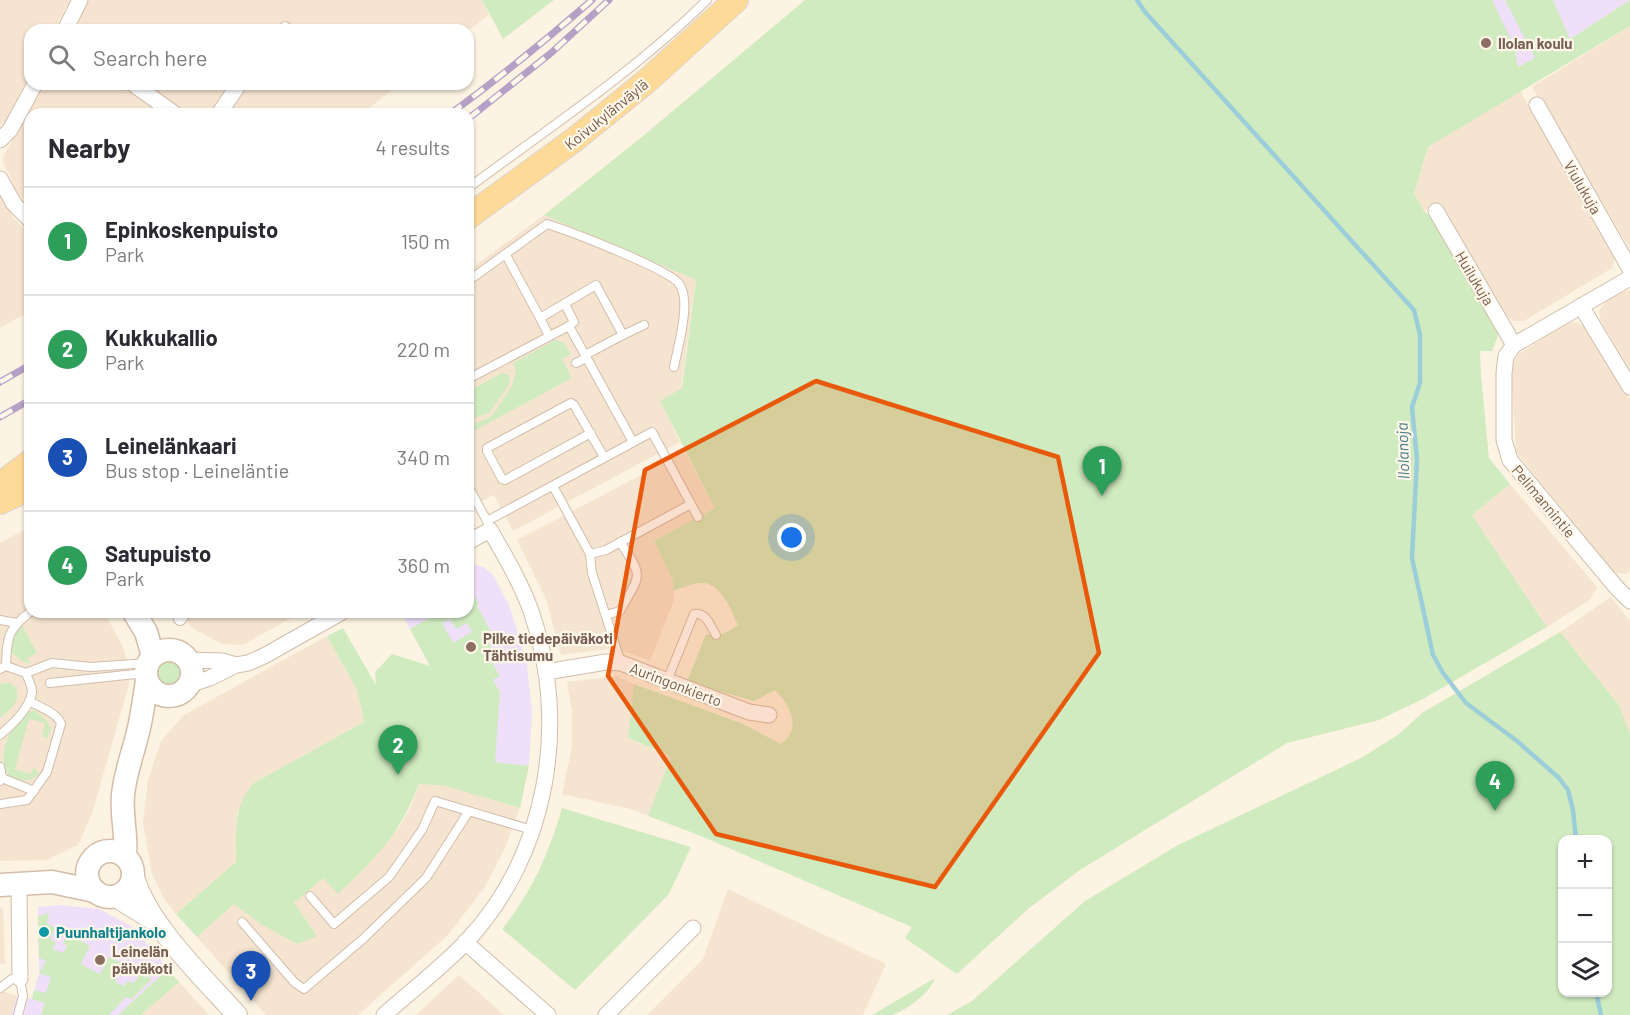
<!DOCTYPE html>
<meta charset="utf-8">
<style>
:root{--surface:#fff;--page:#f2f2f3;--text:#2b2b33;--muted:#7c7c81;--line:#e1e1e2;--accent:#0f766e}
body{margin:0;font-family:Barlow,sans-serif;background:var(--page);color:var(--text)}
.controls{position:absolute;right:18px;bottom:18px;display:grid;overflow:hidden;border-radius:12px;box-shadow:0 2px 4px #0004}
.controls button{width:54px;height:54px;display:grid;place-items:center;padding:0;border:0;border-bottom:2px solid var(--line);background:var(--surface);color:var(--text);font:30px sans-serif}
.you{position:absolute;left:792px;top:538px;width:21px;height:21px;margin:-15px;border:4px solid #fff;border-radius:50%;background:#1a73e8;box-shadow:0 0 0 9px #1a73e833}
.badge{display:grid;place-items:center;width:39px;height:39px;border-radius:50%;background:var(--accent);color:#fff;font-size:20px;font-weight:700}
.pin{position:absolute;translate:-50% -50px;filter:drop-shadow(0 2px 3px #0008)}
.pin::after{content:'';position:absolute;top:32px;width:21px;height:18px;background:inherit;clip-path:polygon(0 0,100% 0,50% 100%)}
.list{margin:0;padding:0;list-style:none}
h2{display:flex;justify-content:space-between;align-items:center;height:78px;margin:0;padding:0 24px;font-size:26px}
h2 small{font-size:20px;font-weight:400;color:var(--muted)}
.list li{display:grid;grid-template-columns:39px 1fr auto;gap:18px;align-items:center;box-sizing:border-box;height:108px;padding:0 24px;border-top:2px solid var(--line)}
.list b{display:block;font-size:22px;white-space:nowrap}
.list p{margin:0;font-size:20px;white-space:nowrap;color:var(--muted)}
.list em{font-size:20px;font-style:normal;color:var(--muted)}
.icon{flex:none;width:33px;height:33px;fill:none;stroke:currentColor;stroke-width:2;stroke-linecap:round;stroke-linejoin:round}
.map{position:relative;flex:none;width:1630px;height:1015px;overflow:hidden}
.search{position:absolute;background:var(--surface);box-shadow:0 2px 4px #0004;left:24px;top:24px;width:450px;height:66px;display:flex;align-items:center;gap:15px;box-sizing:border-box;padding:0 21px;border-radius:18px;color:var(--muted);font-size:22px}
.panel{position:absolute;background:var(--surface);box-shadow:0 2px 4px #0004;left:24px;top:108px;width:450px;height:510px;border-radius:18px}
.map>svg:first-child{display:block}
</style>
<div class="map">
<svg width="1630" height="1015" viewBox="0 0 1630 1015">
<rect width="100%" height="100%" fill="#fdf3e2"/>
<g fill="#f5e5d0">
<polygon points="0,0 70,0 54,30 30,30 30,75 5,122 0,126"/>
<polygon points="89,0 482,0 489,15 468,31 80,30 77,23"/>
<polygon points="1630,26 1630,249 1532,87"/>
<polygon points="43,84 122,84 164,114 30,114 30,204 18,195 2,159"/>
<polygon points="147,84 231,84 211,114 188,114"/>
<polygon points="246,84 400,84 361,114 226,114"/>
<polygon points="1520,91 1615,258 1612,268 1524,321 1514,321 1506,315 1437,202 1424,211 1414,194 1428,147"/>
<polygon points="0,194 14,219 30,234 30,311 0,328"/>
<polygon points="544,215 696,280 681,389 660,401 680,442 513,531 494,495 468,508 468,271"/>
<polygon points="1630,290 1630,370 1601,321 1599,311 1610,296"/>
<polygon points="1577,322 1587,328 1630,400 1630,571 1627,574 1614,573 1516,452 1511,365 1519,354 1567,323"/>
<polygon points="685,452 715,508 654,541 673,581 674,600 650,661 616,648 561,655 546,599 517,540"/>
<polygon points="1510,484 1597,587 1591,599 1547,627 1472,515"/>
<polygon points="30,527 30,612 104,612 122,645 129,665 129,684 92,814 78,845 47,860 0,861 0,543"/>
<polygon points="1611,597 1630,621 1630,734 1619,705 1560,632"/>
<polygon points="189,612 302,612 243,645 222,644 192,628 185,619"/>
<polygon points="327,636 357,690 364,722 254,783 237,813 236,862 176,914 164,899 152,874 143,823 148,780 161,741 184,715"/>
<polygon points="617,676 634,684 628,738 671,756 648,816 630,809 562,794 572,747 572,711 567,682"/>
<polygon points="419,784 445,786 520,808 506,846 485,887 448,935 358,1015 266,1015 197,937 234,904 294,903 323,878 338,893 400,826 412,804"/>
<polygon points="728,889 886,964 863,1015 647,1015 703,959"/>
<polygon points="0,907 3,909 5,964 0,964"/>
<polygon points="459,975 504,1015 416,1015"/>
<polygon points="179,982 209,1015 141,1015"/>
<polygon points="0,990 17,996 11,1015 0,1015"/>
</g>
<g fill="#f0dff9">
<polygon points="1401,0 1630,0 1570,39 1518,67 1515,48"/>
<polygon points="468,563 484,567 494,576 509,605 517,630 527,665 532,711 529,766 495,762 430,666 401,612 468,612"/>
<polygon points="58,905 99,909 133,927 168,969 118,1015 11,1015 17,996 32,999 39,973 38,907"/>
</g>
<g fill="#d1ebc0" fill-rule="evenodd">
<polygon points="482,0 554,0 503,39"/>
<path d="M805 0H1492L1515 48 1518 67 1535 58 1505 0H1553L1570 39 1630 0V26L1428 147 1414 194 1424 211 1433 220 1500 331 1492 351H1480L1481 375 1489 458 1510 484 1472 515 1547 627 1423 699 1379 720 1287 743 1080 870 1028 909 957 974 905 938 912 927 696 834 648 816 671 756 628 738 634 684 743 724 781 744C802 728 791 706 775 690L754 701 687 682 706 634C718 638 728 632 738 625 731 611 722 583 702 583 693 583 682 588 673 591V581L654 541 715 508 660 401 682 388 696 280 544 215 643 136Z"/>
<polygon points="555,340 563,342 571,354 562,359 572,378 468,434 468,426 491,417 512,386 516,370 513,363"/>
<polygon points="502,373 510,375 509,385 489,413 474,418 469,412 471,407 468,402 469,391"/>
<path d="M473 594 479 604 477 606 494 637 488 641 499 661 493 664 500 676 493 680 500 692 495 762 529 766 520 808 445 786 419 784C400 834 376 858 338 894L323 878 294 903 317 936 297 944 261 924 234 904 197 937 176 914 236 862C237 833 232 806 254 783L364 722 357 690 327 636 343 628 376 685 375 672 392 654 430 666 410 629 433 616V612H468V597ZM450 619 456 629 467 623 472 632 453 643 442 623Z"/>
<polygon points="20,622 37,653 27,658 31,664 22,661 11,652 14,636"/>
<path d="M1560 632 1619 705 1630 734V1015H947L972 1001 1085 901 1178 845 1363 757 1399 734 1422 713ZM1562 840H1608V992H1562Z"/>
<circle cx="169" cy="673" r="15"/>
<path d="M10 683 16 688C21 702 10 710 0 718V684Z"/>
<path d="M34 710 47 721 51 729 47 738 42 737 45 723 29 719 15 769 31 774 33 768 38 772V775C29 782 21 782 10 777 8 773 4 768 4 763 1 744 15 716 34 710Z"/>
<path d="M562 808 691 847 669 894 575 990 502 929C531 894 550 851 562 808Z"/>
<polygon points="49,913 47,923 55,928 50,939 56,943 53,949 63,953 67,946 63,943 68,934 90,946 81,964 100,974 109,957 128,966 123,976 119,974 115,982 124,986 128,981 134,983 140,973 152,979 132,999 126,997 109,1015 41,1015 45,1003 32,999 34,990 46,993 51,977 39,973 46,961 39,958 38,916"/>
<polygon points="168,969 179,982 141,1015 118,1015"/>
<path d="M935 978C932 991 905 1012 891 1015 886 1015 878 1015 872 1015Z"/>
</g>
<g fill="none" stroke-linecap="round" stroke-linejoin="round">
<g stroke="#9cced9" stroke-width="4.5">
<polyline points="1137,0 1145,12 1414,310 1420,335 1420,383 1412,407 1417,460 1412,558 1433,655 1443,673 1466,703 1517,741 1559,778 1568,790 1573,810 1576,840"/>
<polyline points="1596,992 1601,1015"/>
</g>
<g stroke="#d1bdac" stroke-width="10">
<g id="service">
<polyline points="285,26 291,30"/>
<path d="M468 188C549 128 635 71 707 0"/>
<polyline points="506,255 540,318"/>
<path d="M468 281 547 224C569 231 672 270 680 285 691 303 678 346 674 367"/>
<polyline points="565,304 574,322 569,326"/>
<polyline points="623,335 644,325"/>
<polyline points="549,336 540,318 596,285 623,335 585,355"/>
<polyline points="576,363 586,358"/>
<polyline points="468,379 569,326 633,442"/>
<polyline points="591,433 505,480 502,479 487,451 487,448 571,403 574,405 604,457"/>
<polyline points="468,486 487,521"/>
<polyline points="553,486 590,554 592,573 621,663"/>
<polyline points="490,530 487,521 652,432 698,517"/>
<polyline points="590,554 606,550 691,504"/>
<path d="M606 615 620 611C640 574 645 579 620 542"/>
<polyline points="0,620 17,623"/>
<path d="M6 666C7 638 7 630 30 612"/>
<path d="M0 669 6 666 26 673C28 679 32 686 32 692 30 708 12 725 0 735"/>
<polyline points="26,673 52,663 91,667 148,663"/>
<path d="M667 681 694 614C706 612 710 625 716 635"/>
<polyline points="50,683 145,673"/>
<polyline points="0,767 2,778"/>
<polyline points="0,781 2,778 34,791"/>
<path d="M0 804 27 800 47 772 61 724C58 713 39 707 29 701"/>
<polyline points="310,896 334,924 389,877 422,830 435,801 532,830"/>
<polyline points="242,922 295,983 304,989 363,939 426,878 469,811"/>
<polyline points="0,988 12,979 20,979 23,996 18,1015"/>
</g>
</g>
<g stroke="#d1bdac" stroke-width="14">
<polyline id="pedestrian" points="180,619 185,612"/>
</g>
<g stroke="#d1bdac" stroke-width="17">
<g id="minor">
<polyline points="65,30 80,0"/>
<polyline points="133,84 175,114"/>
<polyline points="1537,105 1630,269"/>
<polyline points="219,114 239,84"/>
<polyline points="0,140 10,130 35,84"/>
<polyline points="0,179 14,204 30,220"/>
<polyline points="1436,211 1514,345"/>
<polyline points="1630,278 1514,345 1506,356 1504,373 1504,440 1510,460 1616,587 1630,601"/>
<polyline points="1581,306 1630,387"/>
<polyline points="189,660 222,661 236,665"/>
<polyline points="546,672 606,662 621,663 749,712 769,715"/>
<polyline points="189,685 210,678 236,665 248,663 264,656 342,612"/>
<polyline points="19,885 20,979"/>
<polyline points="465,942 548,1015"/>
<path d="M384 1015C411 991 441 968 466 942 548 855 570 723 531 611 521 583 505 556 490 530L468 542"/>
<polyline points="606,1015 693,928"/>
</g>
</g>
<g stroke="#d1bdac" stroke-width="22">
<g id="tertiary">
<path d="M134 877C148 925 203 977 237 1015"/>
<polyline points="116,897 153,920"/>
</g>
</g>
<g stroke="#d4bda8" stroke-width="25">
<g id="secondary">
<polyline points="134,612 146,632 153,656"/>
<circle cx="169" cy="673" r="23"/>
<circle cx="110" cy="874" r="23"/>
<path d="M125 855C127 835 121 815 123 795 125 774 132 756 137 736 142 718 144 699 147 681"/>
<polyline points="0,885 52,882 95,891"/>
</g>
</g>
<g stroke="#dbd4cf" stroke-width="26">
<g id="primary">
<polyline points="468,217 574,140 648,80 736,0"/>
<polyline points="0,485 30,462"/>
<polyline points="0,502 30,488"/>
</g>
</g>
<use href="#service" stroke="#fff" stroke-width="8"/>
<use href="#pedestrian" stroke="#fff" stroke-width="12"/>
<use href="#minor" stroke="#fff" stroke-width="15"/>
<use href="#tertiary" stroke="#fff" stroke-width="20"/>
<use href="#secondary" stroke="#fff" stroke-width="22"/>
<use href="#primary" stroke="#feda98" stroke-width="24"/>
<g stroke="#b6a1c6" stroke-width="7">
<g id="rail">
<path d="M450 114C499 78 546 40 592 0"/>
<polyline points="468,119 551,53 609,0"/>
<polyline points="0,382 30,365"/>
<polyline points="0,417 30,400"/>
</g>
</g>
<use href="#rail" stroke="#fff7e9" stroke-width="4.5" stroke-dasharray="14" stroke-linecap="butt"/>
</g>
<path fill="#e8590c" fill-opacity="0.2" stroke="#e8590c" stroke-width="4.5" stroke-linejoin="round" d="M816 381 1058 457 1099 653 935 887 716 834 608 676 645 470Z"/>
<g fill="#8d6e63" stroke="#fff7e9" stroke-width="2">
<circle cx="1486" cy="43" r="6"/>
<circle cx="471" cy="647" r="6"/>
<circle cx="100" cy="960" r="6"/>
</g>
<circle fill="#0f9aa8" stroke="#fff7e9" stroke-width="2" cx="44" cy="932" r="6"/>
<g text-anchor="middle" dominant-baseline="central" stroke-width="4.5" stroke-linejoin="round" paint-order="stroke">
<g font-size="15" font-weight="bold" fill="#785e54" stroke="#fff7e9" text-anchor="start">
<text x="1498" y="43">Ilolan koulu</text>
<text x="483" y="638">Pilke tiedepäiväkoti<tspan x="483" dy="17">Tähtisumu</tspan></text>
<text x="112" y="951">Leinelän<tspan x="112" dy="17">päiväkoti</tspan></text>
</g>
<g font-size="15" fill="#755948" stroke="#fff7e9">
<text transform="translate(606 114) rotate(-39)">Koivukylänväylä</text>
<text transform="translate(1583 187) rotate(60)">Viulukuja</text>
<text transform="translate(1475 278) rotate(59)">Huilukuja</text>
<text transform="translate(1544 501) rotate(50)">Pelimannintie</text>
<text transform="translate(676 684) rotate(21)">Auringonkierto</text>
</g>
<g font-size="15" font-weight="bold" fill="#0d838f" stroke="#fff7e9" text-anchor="start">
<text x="56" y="932">Puunhaltijankolo</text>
</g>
<g font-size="16" font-style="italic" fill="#3e7683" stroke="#fff7e9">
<text transform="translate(1402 451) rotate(-92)">Ilolanoja</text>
</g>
</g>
</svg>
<div class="controls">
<button>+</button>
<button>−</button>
<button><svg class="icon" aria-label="layers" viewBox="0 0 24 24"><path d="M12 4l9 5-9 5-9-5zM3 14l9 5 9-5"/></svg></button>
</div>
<div class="you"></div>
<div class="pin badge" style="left:1102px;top:496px;background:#2e9e5b">1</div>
<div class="pin badge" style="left:398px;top:775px;background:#2e9e5b">2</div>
<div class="pin badge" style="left:251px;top:1001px;background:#1a4fb4">3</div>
<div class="pin badge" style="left:1495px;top:811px;background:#2e9e5b">4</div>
<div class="search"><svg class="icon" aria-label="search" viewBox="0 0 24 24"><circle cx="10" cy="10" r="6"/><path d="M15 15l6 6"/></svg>Search here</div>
<section class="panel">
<h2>Nearby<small>4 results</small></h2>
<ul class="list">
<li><span class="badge" style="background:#2e9e5b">1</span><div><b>Epinkoskenpuisto</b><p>Park</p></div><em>150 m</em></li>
<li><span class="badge" style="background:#2e9e5b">2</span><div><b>Kukkukallio</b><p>Park</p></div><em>220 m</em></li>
<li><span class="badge" style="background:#1a4fb4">3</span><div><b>Leinelänkaari</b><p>Bus stop · Leineläntie</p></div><em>340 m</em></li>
<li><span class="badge" style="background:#2e9e5b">4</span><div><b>Satupuisto</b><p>Park</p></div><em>360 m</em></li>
</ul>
</section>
</div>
